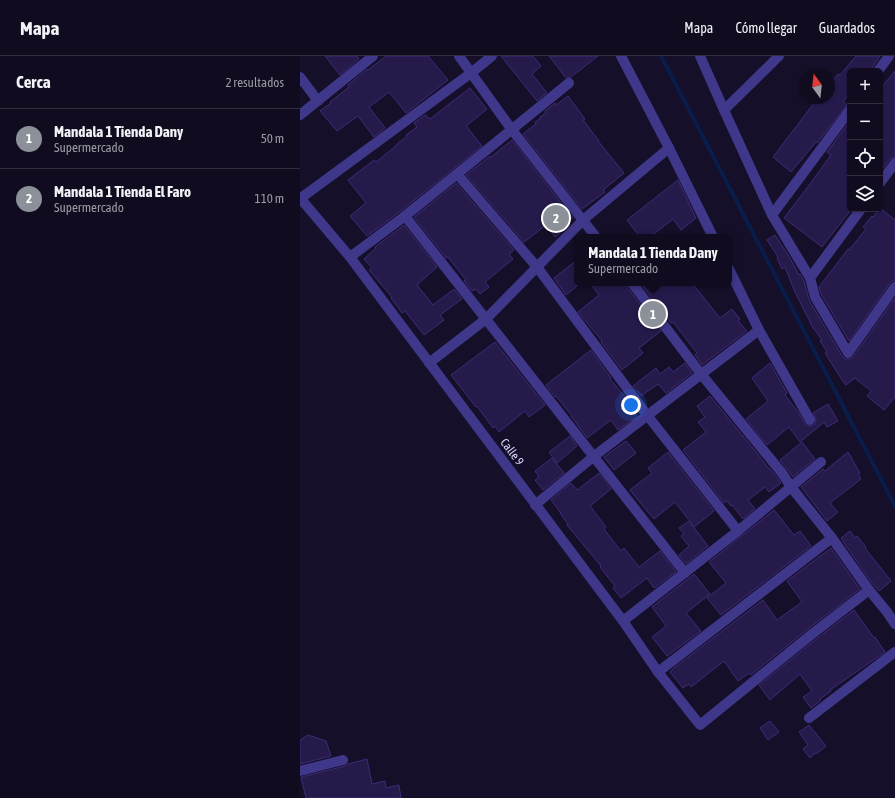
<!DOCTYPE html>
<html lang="es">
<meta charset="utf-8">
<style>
:root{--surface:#100b1f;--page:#1e192c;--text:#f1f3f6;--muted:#9c9ba4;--line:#302b3d;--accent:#8c9099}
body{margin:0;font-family:"Asap Condensed",sans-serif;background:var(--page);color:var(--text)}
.controls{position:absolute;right:12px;top:12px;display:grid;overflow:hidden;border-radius:6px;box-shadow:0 1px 3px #0004}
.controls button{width:36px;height:36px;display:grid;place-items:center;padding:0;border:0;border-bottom:1px solid var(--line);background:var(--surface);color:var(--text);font:20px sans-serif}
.compass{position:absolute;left:499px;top:12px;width:36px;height:36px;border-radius:50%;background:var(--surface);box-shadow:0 1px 3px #0004;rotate:345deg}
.you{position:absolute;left:331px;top:349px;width:14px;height:14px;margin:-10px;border:3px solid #fff;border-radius:50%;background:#1a73e8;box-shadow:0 0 0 6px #1a73e833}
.badge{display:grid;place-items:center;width:26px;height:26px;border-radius:50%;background:var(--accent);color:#fff;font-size:13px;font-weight:700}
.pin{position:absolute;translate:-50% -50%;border:2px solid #fff;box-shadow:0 1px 4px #0006}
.popup{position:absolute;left:274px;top:178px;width:158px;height:52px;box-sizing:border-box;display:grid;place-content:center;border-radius:6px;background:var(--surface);filter:drop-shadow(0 1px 3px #0005);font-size:13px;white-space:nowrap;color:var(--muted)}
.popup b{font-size:15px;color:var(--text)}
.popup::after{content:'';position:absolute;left:50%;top:100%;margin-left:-8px;border:8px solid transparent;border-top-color:var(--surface)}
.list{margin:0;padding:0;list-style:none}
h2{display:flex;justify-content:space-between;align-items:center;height:52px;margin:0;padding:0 16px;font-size:17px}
h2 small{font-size:13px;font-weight:400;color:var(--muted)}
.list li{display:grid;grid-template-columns:26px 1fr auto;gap:12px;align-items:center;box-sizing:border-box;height:60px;padding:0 16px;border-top:1px solid var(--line)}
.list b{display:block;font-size:15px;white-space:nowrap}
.list p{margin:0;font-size:13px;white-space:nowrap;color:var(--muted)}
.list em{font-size:13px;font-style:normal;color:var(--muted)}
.icon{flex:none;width:22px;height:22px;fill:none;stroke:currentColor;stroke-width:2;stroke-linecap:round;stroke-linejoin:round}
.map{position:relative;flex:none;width:595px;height:742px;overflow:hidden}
header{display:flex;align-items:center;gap:24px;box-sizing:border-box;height:56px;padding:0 20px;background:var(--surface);border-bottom:1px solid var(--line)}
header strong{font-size:19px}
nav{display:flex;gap:22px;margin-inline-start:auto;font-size:14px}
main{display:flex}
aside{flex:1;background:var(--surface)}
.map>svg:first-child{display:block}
</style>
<header>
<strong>Mapa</strong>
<nav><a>Mapa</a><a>Cómo llegar</a><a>Guardados</a></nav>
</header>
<main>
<aside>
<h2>Cerca<small>2 resultados</small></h2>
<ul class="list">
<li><span class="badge">1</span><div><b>Mandala 1 Tienda Dany</b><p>Supermercado</p></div><em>50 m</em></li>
<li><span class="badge">2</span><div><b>Mandala 1 Tienda El Faro</b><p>Supermercado</p></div><em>110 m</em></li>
</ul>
</aside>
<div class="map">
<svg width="595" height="742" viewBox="0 0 595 742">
<rect width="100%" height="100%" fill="#150f29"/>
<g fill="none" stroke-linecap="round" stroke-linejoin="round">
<polyline stroke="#081d49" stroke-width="4" points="361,0 595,450"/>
</g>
<g fill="#261a4b" stroke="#3e2b78">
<polygon points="25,0 57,0 59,3 40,19"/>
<polygon points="86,0 128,0 148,24 106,57 89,36 69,51 85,72 74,81 58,60 37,75 20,55 31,47 30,46 49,31 48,29 67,13 68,14"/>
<polygon points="201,0 233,0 241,10 232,18 247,37 237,45"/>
<polygon points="249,0 298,0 271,21 266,22"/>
<polygon points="556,0 580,0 570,15 550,15 550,37 543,46 547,49 517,87 516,86 491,116 473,101 518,42 529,42 529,29 538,18 540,19"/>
<polygon points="595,15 595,101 590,103 580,116 580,33"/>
<polygon points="170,32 187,53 166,70 182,90 101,155 67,180 50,160 66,147 48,124 74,104 76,106 97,89 96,89 107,80 106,79 117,71 114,67 125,59 130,63"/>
<polygon points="268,40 285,63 283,64 299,85 298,85 324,117 303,134 305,136 282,153 223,78 236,68 235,66 241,62 240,61 246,57 245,55 255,47 256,49"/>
<polygon points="550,65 550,155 522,191 484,162 510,128 531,99 527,96"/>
<polygon points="212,84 273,162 260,172 263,175 255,181 246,169 224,186 166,119 190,100 191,101"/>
<polygon points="378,124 396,162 381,174 373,163 350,181 340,181 327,164"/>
<polygon points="156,127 214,194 209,198 213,203 185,226 189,231 180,238 176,233 172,235 164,225 166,224 148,201 146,202 114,161"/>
<polygon points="580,152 595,164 595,225 592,225 590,227 549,285 521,238 519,231 548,193 549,194 554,188 566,173 563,171 572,160 573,161"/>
<polygon points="104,169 137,211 117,229 133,249 154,233 162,243 140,259 144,264 124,279 105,255 102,257 94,246 91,242 92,241 69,214 72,212 64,203 76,192 75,191"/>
<polygon points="475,179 490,202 499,219 500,218 504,225 509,244 542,300 545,303 550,303 553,301 595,242 595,341 584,354 567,340 571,335 555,322 546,329 542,324 525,297 527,296 520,285 522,284 512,270 495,236 485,211 482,213 477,202 478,201 467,184"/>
<polygon points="277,204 277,230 266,239 254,222"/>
<polygon points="290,227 326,227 327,231 361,275 339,292 343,297 322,314 301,286 302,285 278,256 299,239"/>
<polygon points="340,227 392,227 420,262 432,253 440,263 438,265 447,275 402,309 395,299 397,297 373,266 371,267"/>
<polygon points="195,286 245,349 229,361 225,355 199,376 195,370 193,372 177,350 176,351 151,319"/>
<polygon points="291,294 311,322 310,323 331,348 329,349 337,360 318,374 311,364 287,382 271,360 272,360 256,340 255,341 246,329"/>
<polygon points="385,307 392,317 366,337 358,328 341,340 333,330 356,312 360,318 369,311 373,316"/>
<polygon points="470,307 487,337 485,339 498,356 506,369 510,370 515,368 516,364 513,357 528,348 538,365 527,371 524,366 500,386 489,371 467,389 446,363 468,345 452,322"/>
<polygon points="410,340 457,397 469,413 469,412 477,421 481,427 469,436 465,431 448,444 455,453 443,463 432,449 431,450 427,445 424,447 383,394 406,376 398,366 405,361 397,350"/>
<polygon points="270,380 277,390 257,407 249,396"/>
<polygon points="326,385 336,397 314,414 304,401"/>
<polygon points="502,386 515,403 493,421 480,404"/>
<polygon points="368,396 414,455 394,471 375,446 354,463 347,455 330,434 352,417 348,412"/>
<polygon points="548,396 560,417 558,418 561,423 530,447 538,456 527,465 501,431 523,413 525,415"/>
<polygon points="252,402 264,417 243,434 235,424 239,421 235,415"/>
<polygon points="299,417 311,433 290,450 306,471 304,473 321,495 324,492 339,511 360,495 376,516 354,532 347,522 321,542 313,532 315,530 300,511 301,510 267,469 268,468 260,457 261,457 251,444 271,427 277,434"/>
<polygon points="474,454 494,479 500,475 511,490 421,559 407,542 426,527 409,506"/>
<polygon points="389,465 408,490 386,508 379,499 389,490 381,480 384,478 379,472"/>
<polygon points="550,475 555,482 557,480 566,491 565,492 591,525 579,535 571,526 542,484 543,484 541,482"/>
<polygon points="531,492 560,533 508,573 451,619 449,617 438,625 424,605 391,631 389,628 383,632 370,616 375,611 463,544 477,564 502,546 487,525"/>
<polygon points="394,518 410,538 386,557 401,575 367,600 352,581 366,570 352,551"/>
<polygon points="554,554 574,582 575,581 585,596 530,634 531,635 520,643 521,644 511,652 503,641 512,635 500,618 470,644 459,629 516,583"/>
<polygon points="470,665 479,676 468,684 460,672"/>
<polygon points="509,669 526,690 516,698 515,697 510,702 503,693 508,689 499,676"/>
<polygon points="8,679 26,685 31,700 0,708 0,684"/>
<polygon points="67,703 72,728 85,725 86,732 99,729 101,742 6,742 1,721 45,710 48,708"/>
</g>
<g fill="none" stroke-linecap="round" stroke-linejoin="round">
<g stroke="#3f388a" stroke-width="10">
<polyline points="159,0 212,74 296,181"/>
<polyline points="321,0 369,92 413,181"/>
<polyline points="400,0 424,54 472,159 510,222 515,241 548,297 595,231"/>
<polyline points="578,15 589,0"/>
<polyline points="0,21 18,45"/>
<polyline points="424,54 479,0"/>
<polyline points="0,59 73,0"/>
<polyline points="157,118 237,211 347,359 438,475"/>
<polyline points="580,127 595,107"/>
<polyline points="0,142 50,201 323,565 358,616 400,669 512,578 569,534"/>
<polyline points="1,142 171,17 192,0"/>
<polyline points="472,159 550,54"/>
<polyline points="105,160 385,517"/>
<polyline points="50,201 105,160 157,118 269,27"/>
<polyline points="429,213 459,274 510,364"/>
<polyline points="510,222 561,153"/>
<polyline points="332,227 401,318 482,417 491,431 532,482 569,534 587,556 595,568"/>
<polyline points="129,307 186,263 283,164 369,92"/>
<polyline points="235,449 293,401 459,274"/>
<polyline points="323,565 438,475 521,406"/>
<polyline points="358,616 532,482"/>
<polyline points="509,662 595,596"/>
<polyline points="0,715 43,704"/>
</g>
</g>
<g text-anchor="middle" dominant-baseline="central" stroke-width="4" stroke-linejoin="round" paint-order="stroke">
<g font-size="12" fill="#ddd7ff" stroke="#150f29">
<text transform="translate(212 396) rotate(53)">Calle 9</text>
</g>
</g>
</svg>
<div class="controls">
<button>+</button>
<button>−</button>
<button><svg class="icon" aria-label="locate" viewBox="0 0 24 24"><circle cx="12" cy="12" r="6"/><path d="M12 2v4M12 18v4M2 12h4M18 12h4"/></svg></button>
<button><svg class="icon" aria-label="layers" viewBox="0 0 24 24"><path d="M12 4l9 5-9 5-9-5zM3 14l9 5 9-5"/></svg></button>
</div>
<svg class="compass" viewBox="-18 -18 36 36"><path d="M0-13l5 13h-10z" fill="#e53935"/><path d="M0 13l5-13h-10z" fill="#9c9ba4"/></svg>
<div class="you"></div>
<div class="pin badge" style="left:353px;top:258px">1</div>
<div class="popup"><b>Mandala 1 Tienda Dany</b>Supermercado</div>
<div class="pin badge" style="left:256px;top:162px">2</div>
</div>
</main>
